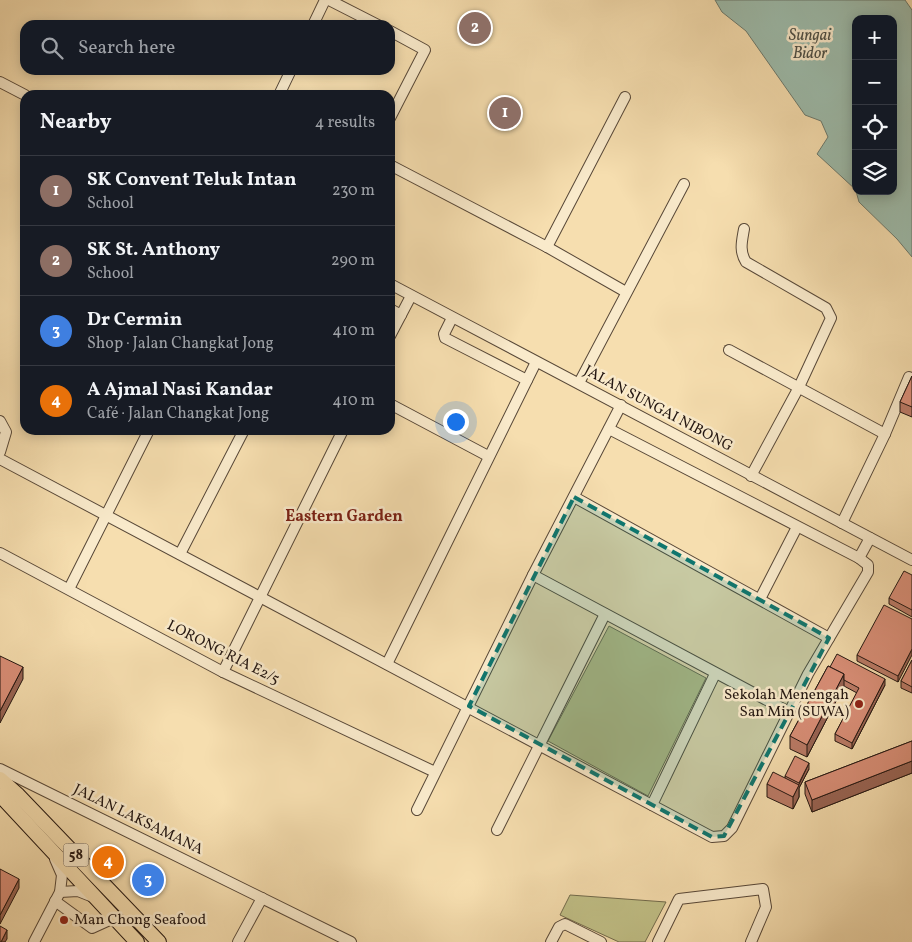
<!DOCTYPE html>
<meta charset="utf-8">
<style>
:root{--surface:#171b24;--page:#20242c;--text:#f1f3f6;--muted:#9ea1a6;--line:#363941;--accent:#c59692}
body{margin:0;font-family:Vollkorn,serif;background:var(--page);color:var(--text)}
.controls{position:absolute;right:15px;top:15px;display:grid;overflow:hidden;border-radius:10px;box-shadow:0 2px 12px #0003}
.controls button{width:45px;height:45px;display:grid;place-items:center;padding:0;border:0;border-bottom:1px solid var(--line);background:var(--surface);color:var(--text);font:25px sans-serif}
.you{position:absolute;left:455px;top:421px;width:18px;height:18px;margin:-12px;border:4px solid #fff;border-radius:50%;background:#1a73e8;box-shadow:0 0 0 8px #1a73e833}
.badge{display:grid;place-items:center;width:32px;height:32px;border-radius:50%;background:var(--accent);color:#fff;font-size:16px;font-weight:700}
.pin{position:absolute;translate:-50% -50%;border:2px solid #fff;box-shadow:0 1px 5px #0006}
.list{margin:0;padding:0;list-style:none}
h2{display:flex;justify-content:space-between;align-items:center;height:65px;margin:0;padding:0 20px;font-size:21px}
h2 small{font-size:16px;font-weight:400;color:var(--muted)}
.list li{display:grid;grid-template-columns:32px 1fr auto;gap:15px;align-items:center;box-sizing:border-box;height:70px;padding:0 20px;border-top:1px solid var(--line)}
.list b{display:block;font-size:19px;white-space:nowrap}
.list p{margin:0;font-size:16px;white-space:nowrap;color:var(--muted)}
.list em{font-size:16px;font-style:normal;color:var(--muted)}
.icon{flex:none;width:28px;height:28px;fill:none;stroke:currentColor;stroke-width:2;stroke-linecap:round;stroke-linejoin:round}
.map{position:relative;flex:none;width:912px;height:942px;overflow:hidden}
.search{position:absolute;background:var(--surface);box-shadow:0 2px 12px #0003;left:20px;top:20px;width:375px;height:55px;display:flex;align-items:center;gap:12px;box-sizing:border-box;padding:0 18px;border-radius:15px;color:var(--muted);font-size:19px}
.panel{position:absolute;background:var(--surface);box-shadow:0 2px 12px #0003;left:20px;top:90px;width:375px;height:345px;border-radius:15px}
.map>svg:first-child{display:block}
</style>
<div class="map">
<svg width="912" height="942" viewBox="0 0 912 942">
<rect width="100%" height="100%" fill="#f6deaf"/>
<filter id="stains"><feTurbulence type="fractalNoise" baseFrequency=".004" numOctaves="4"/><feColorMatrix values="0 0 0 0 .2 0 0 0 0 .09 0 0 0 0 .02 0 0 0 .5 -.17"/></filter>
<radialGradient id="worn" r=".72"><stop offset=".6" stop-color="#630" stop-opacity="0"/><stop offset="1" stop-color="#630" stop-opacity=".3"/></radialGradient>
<g fill="#c1c087" stroke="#726b4c">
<polygon points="609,626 706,678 648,796 548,741"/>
<polygon points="570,895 666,902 645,942 619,942 560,915"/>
</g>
<polygon fill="#9dbcac" stroke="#6c7a6e" points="715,0 905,0 912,10 912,257 897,239 859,202 856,191 893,191 893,19 856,19 856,190 817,154 828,137 821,121 805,115 746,31 722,12"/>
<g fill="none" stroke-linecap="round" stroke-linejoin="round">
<g stroke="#584838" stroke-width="12">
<g id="minor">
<polyline points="329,0 378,25"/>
<polyline points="313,25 325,0"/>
<polyline points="390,31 425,50 390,118"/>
<polyline points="0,82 25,95"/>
<polyline points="279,95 291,70"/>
<polyline points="390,165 547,247 626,292"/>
<path d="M744 229C742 241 739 251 746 262L826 308 831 318 799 387 751 476"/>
<polyline points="547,247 625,97"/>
<polyline points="390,284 912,560"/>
<polyline points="390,309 401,315"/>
<polyline points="452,318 444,334 445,338 527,380"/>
<polyline points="390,336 411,296"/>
<polyline points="729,350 885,434"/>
<polyline points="579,383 684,184"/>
<polyline points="390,404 488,456"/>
<polyline points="0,421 6,432 0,452"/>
<polyline points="0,459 712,837 724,836 732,828 808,674 868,572 868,565 859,558 609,429"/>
<polyline points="574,497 829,638"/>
<polyline points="842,523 885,434 909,377"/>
<polyline points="0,553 223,672 435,772"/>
<polyline points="180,554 244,430"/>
<polyline points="859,558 870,538"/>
<polyline points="533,575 789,712"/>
<polyline points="69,589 149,430"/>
<polyline points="760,599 797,527"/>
<polyline points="387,664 536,362"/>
<polyline points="223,672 343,430"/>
<polyline points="0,769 351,942"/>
<polyline points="652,805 715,674"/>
<polyline points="417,810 533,575 621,405"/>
<polyline points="497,830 605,614"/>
<polyline points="60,892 78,891 93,897"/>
<polyline points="55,901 92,928 114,918"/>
<polyline points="34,942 60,892 62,875 55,859"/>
<polyline points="238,942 262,898"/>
<polyline points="551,942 559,927 565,924 601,942"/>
<polyline points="658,942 679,899 763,889 766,907 751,942"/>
</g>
</g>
<g stroke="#231611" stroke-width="16">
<g id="highway">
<polyline points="0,779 18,795 159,942"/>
<polyline points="0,795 137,942"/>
</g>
</g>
<use href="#minor" stroke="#f9eacb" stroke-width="10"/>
<use href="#highway" stroke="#f6deaf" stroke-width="14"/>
</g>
<g fill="#bb7b67" stroke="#231611">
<polygon points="912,376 912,417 900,412 900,402"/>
<polygon points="912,575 912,617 889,604 889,598"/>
<polygon points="912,619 898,682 857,661 857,655"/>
<polygon points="912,660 912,693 901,688 901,681"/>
<polygon points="828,666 885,685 852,749 835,741 835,734 857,693 844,686 807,757 790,749 790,736"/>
<polygon points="912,741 912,773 812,812 805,794 805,782"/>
<polygon points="809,769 799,788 799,797 793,809 767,797 767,784 785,778 785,776"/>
</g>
<g fill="#996454" stroke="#231611">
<polygon points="912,649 912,655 898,682 898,676"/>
<polygon points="23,667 23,679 0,723 0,711"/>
<polygon points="844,674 844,686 807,757 807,745"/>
<polygon points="885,679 885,685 852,749 852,743"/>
<polygon points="912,761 912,773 812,812 812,800"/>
<polygon points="809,763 809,769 799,788 799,797 793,809 793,797"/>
<polygon points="19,879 19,888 0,924 0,915"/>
<polygon points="7,930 7,939 5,942 1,942"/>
</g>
<g fill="#da8f78" stroke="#231611">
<polygon points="912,376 912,407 900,402"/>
<polygon points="904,571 912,575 912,610 889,598"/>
<polygon points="884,605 912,619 912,649 898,676 857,655"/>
<polygon points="837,654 885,679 852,743 835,734 859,688 844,680 844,674 830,667"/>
<polygon points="0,656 23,667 0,711"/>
<polygon points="912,660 912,687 901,681"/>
<polygon points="828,666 844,674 807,745 790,736"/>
<polygon points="912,741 912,761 812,800 805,782"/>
<polygon points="795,756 809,763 799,783 785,776"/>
<polygon points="773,772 799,785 793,797 767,784"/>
<polygon points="0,869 19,879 0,915"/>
<polygon points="0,926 7,930 1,942 0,942"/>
</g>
<path fill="#0f766e" fill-opacity="0.2" stroke="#0f766e" stroke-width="4" stroke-dasharray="10 6" stroke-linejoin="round" d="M574 497 829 638 724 836 712 837 469 706Z"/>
<g fill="#8f2418" stroke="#f9eacb" stroke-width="2">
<circle cx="859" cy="704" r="5"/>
<circle cx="64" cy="920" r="5"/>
</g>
<g text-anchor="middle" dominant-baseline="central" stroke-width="5" stroke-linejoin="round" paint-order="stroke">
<rect fill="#f9eacb" stroke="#635649" stroke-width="1" x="63.5" y="843.5" width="25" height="23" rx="4"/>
<g font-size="14" font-weight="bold" fill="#231611">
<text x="76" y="855">58</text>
</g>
<g font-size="15" fill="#231611" stroke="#f9eacb">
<text transform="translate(658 409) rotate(28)">JALAN SUNGAI NIBONG</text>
<text transform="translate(223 653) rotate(27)">LORONG RIA E2/5</text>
<text transform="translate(138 820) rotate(26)">JALAN LAKSAMANA</text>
</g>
<g font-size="15" fill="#231611" stroke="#f9eacb" text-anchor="end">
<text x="849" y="695">Sekolah Menengah<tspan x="849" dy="17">San Min (SUWA)</tspan></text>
<text x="74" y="920" text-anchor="start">Man Chong Seafood</text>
</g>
<g font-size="16" font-style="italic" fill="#4e5047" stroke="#f9eacb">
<text x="810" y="36">Sungai<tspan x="810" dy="18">Bidor</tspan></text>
</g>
<g font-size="16" font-weight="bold" fill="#7a1f14" stroke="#f9eacb">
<text x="344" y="517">Eastern Garden</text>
</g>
</g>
<rect width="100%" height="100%" filter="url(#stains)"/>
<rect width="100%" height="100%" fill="url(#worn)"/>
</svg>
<div class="controls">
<button>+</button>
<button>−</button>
<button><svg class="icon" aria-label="locate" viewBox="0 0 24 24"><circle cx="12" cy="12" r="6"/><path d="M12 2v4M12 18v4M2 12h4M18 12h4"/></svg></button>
<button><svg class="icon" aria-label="layers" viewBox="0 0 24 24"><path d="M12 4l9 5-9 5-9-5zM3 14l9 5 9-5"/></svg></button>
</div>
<div class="you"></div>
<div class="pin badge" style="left:505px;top:113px;background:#8d6e63">1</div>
<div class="pin badge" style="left:475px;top:28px;background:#8d6e63">2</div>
<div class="pin badge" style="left:148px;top:880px;background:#3f7fe0">3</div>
<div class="pin badge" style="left:108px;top:862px;background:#e8710a">4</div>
<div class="search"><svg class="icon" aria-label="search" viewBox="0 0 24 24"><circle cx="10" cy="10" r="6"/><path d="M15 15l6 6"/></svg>Search here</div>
<section class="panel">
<h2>Nearby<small>4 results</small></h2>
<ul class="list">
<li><span class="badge" style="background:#8d6e63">1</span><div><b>SK Convent Teluk Intan</b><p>School</p></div><em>230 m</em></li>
<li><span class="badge" style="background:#8d6e63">2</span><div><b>SK St. Anthony</b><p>School</p></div><em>290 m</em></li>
<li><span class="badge" style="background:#3f7fe0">3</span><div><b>Dr Cermin</b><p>Shop · Jalan Changkat Jong</p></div><em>410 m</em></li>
<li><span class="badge" style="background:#e8710a">4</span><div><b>A Ajmal Nasi Kandar</b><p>Café · Jalan Changkat Jong</p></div><em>410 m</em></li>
</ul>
</section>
</div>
